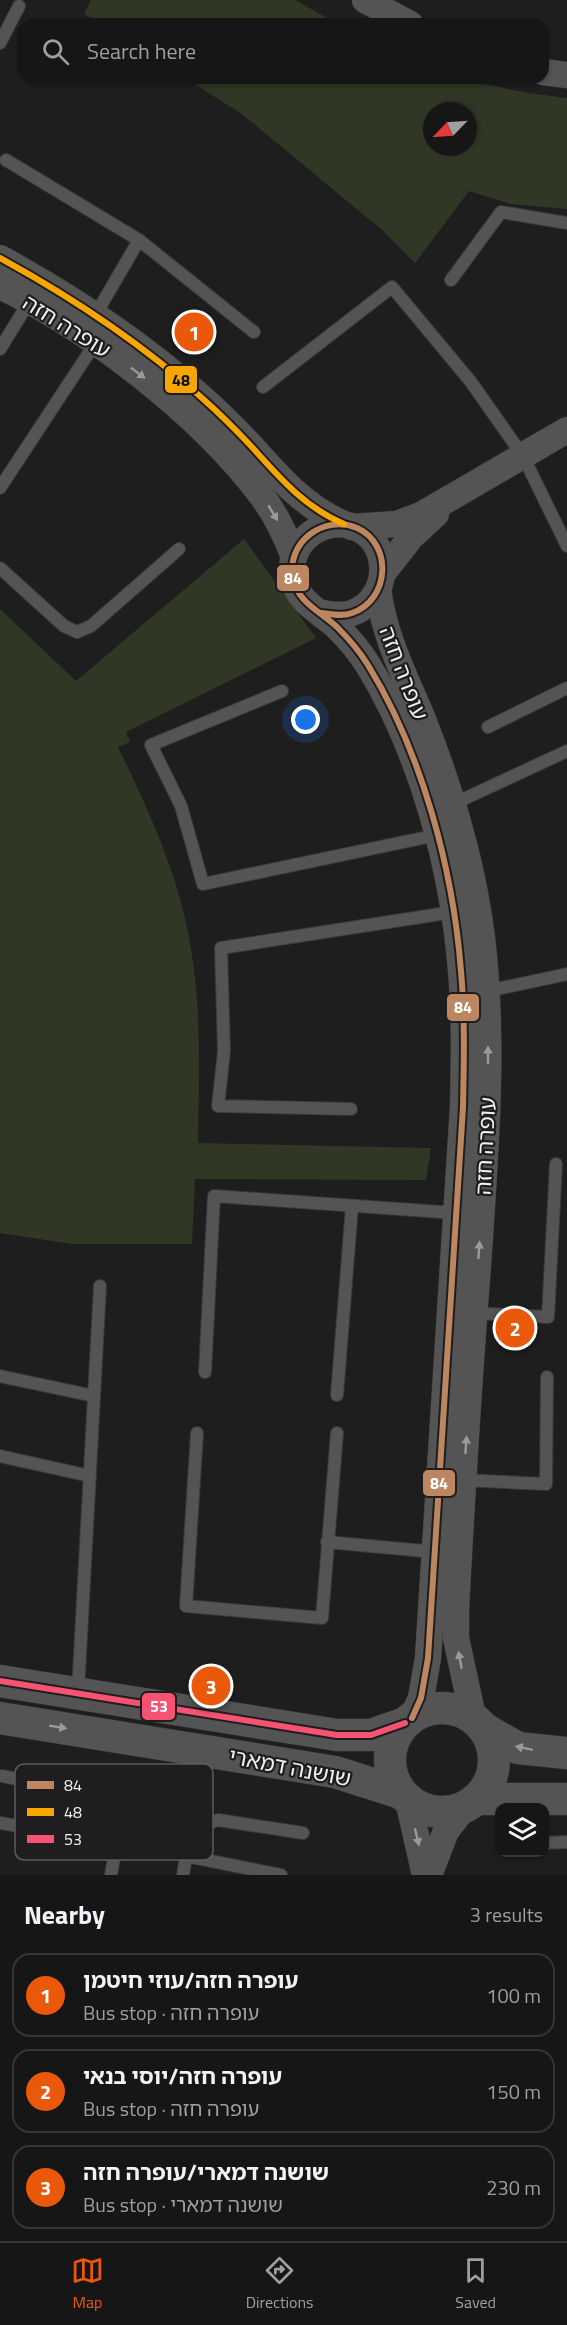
<!DOCTYPE html>
<meta charset="utf-8">
<style>
:root{--surface:#161616;--page:#1f1f1f;--text:#f1f3f6;--muted:#9e9fa1;--line:#353535;--accent:#ea580c}
body{margin:0;font-family:"Titillium Web","Noto Sans Hebrew",sans-serif;background:var(--page);color:var(--text)}
.controls{position:absolute;right:18px;bottom:18px;display:grid;overflow:hidden;border-radius:12px;box-shadow:0 2px 4px #0004}
.controls button{width:54px;height:54px;display:grid;place-items:center;padding:0;border:0;border-bottom:2px solid var(--line);background:var(--surface);color:var(--text);font:30px sans-serif}
.compass{position:absolute;left:423px;top:102px;width:54px;height:54px;border-radius:50%;background:var(--surface);box-shadow:0 2px 4px #0004;rotate:245deg}
.you{position:absolute;left:306px;top:720px;width:21px;height:21px;margin:-15px;border:4px solid #fff;border-radius:50%;background:#1a73e8;box-shadow:0 0 0 9px #1a73e833}
.badge{display:grid;place-items:center;width:39px;height:39px;border-radius:50%;background:var(--accent);color:#fff;font-size:20px;font-weight:700}
.pin{position:absolute;translate:-50% -50%;border:3px solid #fff;box-shadow:0 2px 6px #0006}
.list{margin:0;padding:0;list-style:none}
h2{display:flex;justify-content:space-between;align-items:center;height:78px;margin:0;padding:0 24px;font-size:26px}
h2 small{font-size:20px;font-weight:400;color:var(--muted)}
.list li{display:grid;grid-template-columns:39px 1fr auto;gap:18px;align-items:center;box-sizing:border-box;height:84px;margin:0 12px 12px;padding:0 12px;border:2px solid var(--line);border-radius:18px}
.list b{display:block;font-size:22px;white-space:nowrap}
.list p{margin:0;font-size:20px;white-space:nowrap;color:var(--muted)}
.list em{font-size:20px;font-style:normal;color:var(--muted)}
.icon{flex:none;width:33px;height:33px;fill:none;stroke:currentColor;stroke-width:2;stroke-linecap:round;stroke-linejoin:round}
.map{position:relative;flex:none;width:567px;height:1875px;overflow:hidden}
.search{position:absolute;background:var(--surface);box-shadow:0 2px 4px #0004;left:18px;right:18px;top:18px;height:66px;display:flex;align-items:center;gap:15px;box-sizing:border-box;padding:0 21px;border-radius:18px;color:var(--muted);font-size:22px}
.sheet{height:366px;background:var(--surface)}
nav{display:flex;justify-content:space-around;align-items:center;box-sizing:border-box;height:84px;border-top:2px solid var(--line);background:var(--surface);font-size:16px;color:var(--muted)}
nav a{display:grid;justify-items:center;gap:3px}
nav .on{color:var(--accent)}
.map>svg:first-child{display:block}
</style>
<div class="map">
<svg width="567" height="1875" viewBox="0 0 567 1875">
<rect width="100%" height="100%" fill="#1e1e1e"/>
<g fill="#313725" fill-rule="evenodd">
<polygon points="91,0 295,0 338,24 100,24 84,14"/>
<path d="M185 78H455L528 93 567 98V209L511 204 469 191 415 263 382 230 242 114ZM432 111H468V147H432Z"/>
<path d="M244 539 316 638 126 732 130 742 118 747C148 809 179 875 190 943 202 1009 199 1077 198 1143L431 1148 426 1180 195 1179 192 1244H72L0 1233V609L76 681Z"/>
</g>
<g fill="none" stroke-linecap="round" stroke-linejoin="round">
<g stroke="#3a3a3a" stroke-width="14">
<g id="service">
<polyline points="0,43 19,6"/>
<polyline points="6,160 139,240 254,332"/>
<polyline points="451,280 501,212 567,223"/>
<polyline points="96,314 139,240"/>
<polyline points="0,349 29,302"/>
<polyline points="263,387 392,287 471,382 523,456 567,546"/>
<polyline points="0,488 96,342"/>
<polyline points="0,568 64,626 77,632 91,626 179,549"/>
<polyline points="282,691 151,745 181,806 203,884 437,835"/>
<polyline points="488,727 567,688"/>
<polyline points="453,804 567,751"/>
<polyline points="487,991 567,974"/>
<polyline points="351,1109 218,1106 224,1051 221,948 453,912"/>
<polyline points="474,1313 548,1317 556,1164"/>
<polyline points="205,1372 214,1196 456,1213"/>
<polyline points="0,1376 94,1396"/>
<polyline points="337,1395 352,1206"/>
<polyline points="197,1433 186,1606 322,1618 337,1433"/>
<polyline points="0,1456 90,1476"/>
<polyline points="463,1480 546,1484 547,1377"/>
<polyline points="327,1542 435,1552"/>
<polyline points="78,1692 100,1286"/>
<path d="M2 1776 103 1796C127 1815 115 1848 111 1875"/>
<polyline points="0,1823 116,1843"/>
<polyline points="544,1843 567,1842"/>
<path d="M186 1856C192 1837 198 1825 218 1820L303 1833"/>
<polyline points="183,1875 186,1856 281,1875"/>
</g>
</g>
<g stroke="#3a3a3a" stroke-width="27">
<g id="minor">
<polyline points="365,0 410,24"/>
<polyline points="543,72 567,75"/>
<path d="M0 258C73 298 140 342 202 398 219 413 235 429 251 446 279 477 304 507 344 524"/>
<path d="M0 286C93 331 200 414 262 496 276 515 286 536 294 557"/>
<polyline points="352,527 397,524 421,515 567,430"/>
<polyline points="383,573 411,537 436,514"/>
<path d="M378 589C384 637 406 678 424 722 451 791 473 864 482 938 495 1047 485 1157 478 1266 469 1380 462 1495 456 1609V1638L473 1717"/>
<path d="M321 613C331 614 342 617 352 613 390 600 393 544 357 528 324 514 286 542 293 578 297 602 321 612 337 627 348 638 360 652 368 665 422 753 453 869 461 971 465 1016 464 1061 463 1107L428 1658 421 1698 412 1718"/>
<polyline points="408,1800 425,1875"/>
<polyline points="429,1875 446,1831 463,1809"/>
</g>
</g>
<g stroke="#3a3a3a" stroke-width="33">
<g id="tertiary">
<polyline points="0,1681 337,1735 371,1735 405,1723"/>
<circle cx="442" cy="1760" r="52"/>
<polyline points="0,1718 335,1772 401,1793"/>
<polyline points="486,1730 518,1748 567,1753"/>
<polyline points="478,1799 567,1799"/>
</g>
</g>
<use href="#service" stroke="#545454" stroke-width="12"/>
<use href="#minor" stroke="#545454" stroke-width="26"/>
<use href="#tertiary" stroke="#545454" stroke-width="32"/>
<g stroke="#1f1d1f" stroke-width="10">
<path id="bus-1" d="M321 613C331 614 342 617 352 613 390 600 393 544 357 528 324 514 286 542 293 578 297 602 321 612 337 627 348 638 360 652 368 665 422 753 453 869 461 971 465 1016 464 1061 463 1107L428 1658 421 1698 412 1718"/>
</g>
<g stroke="#1f1d1f" stroke-width="10">
<path id="bus-2" d="M0 258C73 298 140 342 202 398 219 413 235 429 251 446 279 477 304 507 344 524"/>
</g>
<g stroke="#1f1d1f" stroke-width="10">
<polyline id="bus-3" points="0,1681 337,1735 371,1735 405,1723"/>
</g>
<use href="#bus-1" stroke="#bb8660" stroke-width="6"/>
<use href="#bus-2" stroke="#f7a600" stroke-width="6"/>
<use href="#bus-3" stroke="#f65372" stroke-width="6"/>
</g>
<defs><path id="oneway-solid" d="M-6-.8H1V-3.2L6.5 0L1 3.2V.8H-6Z" transform="scale(1.5)"/></defs>
<g fill="#9b9a9b">
<use href="#oneway-solid" transform="translate(138 373) rotate(37)"/>
<use href="#oneway-solid" transform="translate(273 513) rotate(59)"/>
<use href="#oneway-solid" transform="translate(488 1055) rotate(-90)"/>
<use href="#oneway-solid" transform="translate(479 1250) rotate(-86)"/>
<use href="#oneway-solid" transform="translate(466 1445) rotate(-86)"/>
<use href="#oneway-solid" transform="translate(460 1660) rotate(-101)"/>
<use href="#oneway-solid" transform="translate(58 1727) rotate(9)"/>
<use href="#oneway-solid" transform="translate(524 1748) rotate(-168)"/>
<use href="#oneway-solid" transform="translate(417 1837) rotate(76)"/>
</g>
<g text-anchor="middle" dominant-baseline="central" stroke-width="4.5" stroke-linejoin="round" paint-order="stroke">
<g font-size="22" fill="#f1eff1" stroke="#1f1d1f">
<text transform="translate(67 326) rotate(32)">עופרה חזה</text>
<text transform="translate(404 673) rotate(69)">עופרה חזה</text>
<text transform="translate(485 1146) rotate(-87)">עופרה חזה</text>
<text transform="translate(290 1767) rotate(11)">שושנה דמארי</text>
</g>
</g>
<rect x="15" y="1764" width="198" height="96" rx="9" fill="#1f1d1f" stroke="#5e5c5e" stroke-width="1.5"/>
<rect x="27" y="1781" width="27" height="8" fill="#bb8660"/>
<rect x="27" y="1808" width="27" height="8" fill="#f7a600"/>
<rect x="27" y="1835" width="27" height="8" fill="#f65372"/>
<g font-size="16" fill="#f1eff1">
<text x="64" y="1791">84</text>
<text x="64" y="1818">48</text>
<text x="64" y="1845">53</text>
</g>
<g stroke="#1f1d1f" stroke-width="2">
<rect x="164" y="365" width="34" height="29" rx="6" fill="#f7a600"/>
<rect x="276" y="564" width="34" height="28" rx="6" fill="#bb8660"/>
<rect x="446" y="993" width="34" height="29" rx="6" fill="#bb8660"/>
<rect x="422" y="1469" width="34" height="28" rx="6" fill="#bb8660"/>
<rect x="141" y="1692" width="35" height="29" rx="6" fill="#f65372"/>
</g>
<g font-size="16" text-anchor="middle" font-weight="bold" fill="#fff">
<text x="293" y="584">84</text>
<text x="463" y="1013">84</text>
<text x="439" y="1489">84</text>
<text x="159" y="1712">53</text>
</g>
<g font-size="16" text-anchor="middle" font-weight="bold" fill="#111">
<text x="181" y="386">48</text>
</g>
</svg>
<div class="controls">
<button><svg class="icon" aria-label="layers" viewBox="0 0 24 24"><path d="M12 4l9 5-9 5-9-5zM3 14l9 5 9-5"/></svg></button>
</div>
<svg class="compass" viewBox="-18 -18 36 36"><path d="M0-13l5 13h-10z" fill="#e53935"/><path d="M0 13l5-13h-10z" fill="#9e9fa1"/></svg>
<div class="you"></div>
<div class="pin badge" style="left:194px;top:332px">1</div>
<div class="pin badge" style="left:515px;top:1328px">2</div>
<div class="pin badge" style="left:211px;top:1686px">3</div>
<div class="search"><svg class="icon" aria-label="search" viewBox="0 0 24 24"><circle cx="10" cy="10" r="6"/><path d="M15 15l6 6"/></svg>Search here</div>
</div>
<section class="sheet">
<h2>Nearby<small>3 results</small></h2>
<ul class="list">
<li><span class="badge">1</span><div><b>עופרה חזה/עוזי חיטמן</b><p>Bus stop · עופרה חזה</p></div><em>100 m</em></li>
<li><span class="badge">2</span><div><b>עופרה חזה/יוסי בנאי</b><p>Bus stop · עופרה חזה</p></div><em>150 m</em></li>
<li><span class="badge">3</span><div><b>שושנה דמארי/עופרה חזה</b><p>Bus stop · שושנה דמארי</p></div><em>230 m</em></li>
</ul>
</section>
<nav>
<a class="on"><svg class="icon" aria-label="map" viewBox="0 0 24 24"><path d="M3 6l6-2 6 2 6-2v14l-6 2-6-2-6 2zM9 4v14M15 6v14"/></svg>Map</a>
<a><svg class="icon" aria-label="directions" viewBox="0 0 24 24"><path d="M12 3l9 9-9 9-9-9zM9 14v-3h6M13 9l2 2-2 2"/></svg>Directions</a>
<a><svg class="icon" aria-label="saved" viewBox="0 0 24 24"><path d="M7 4h10v16l-5-4-5 4z"/></svg>Saved</a>
</nav>
